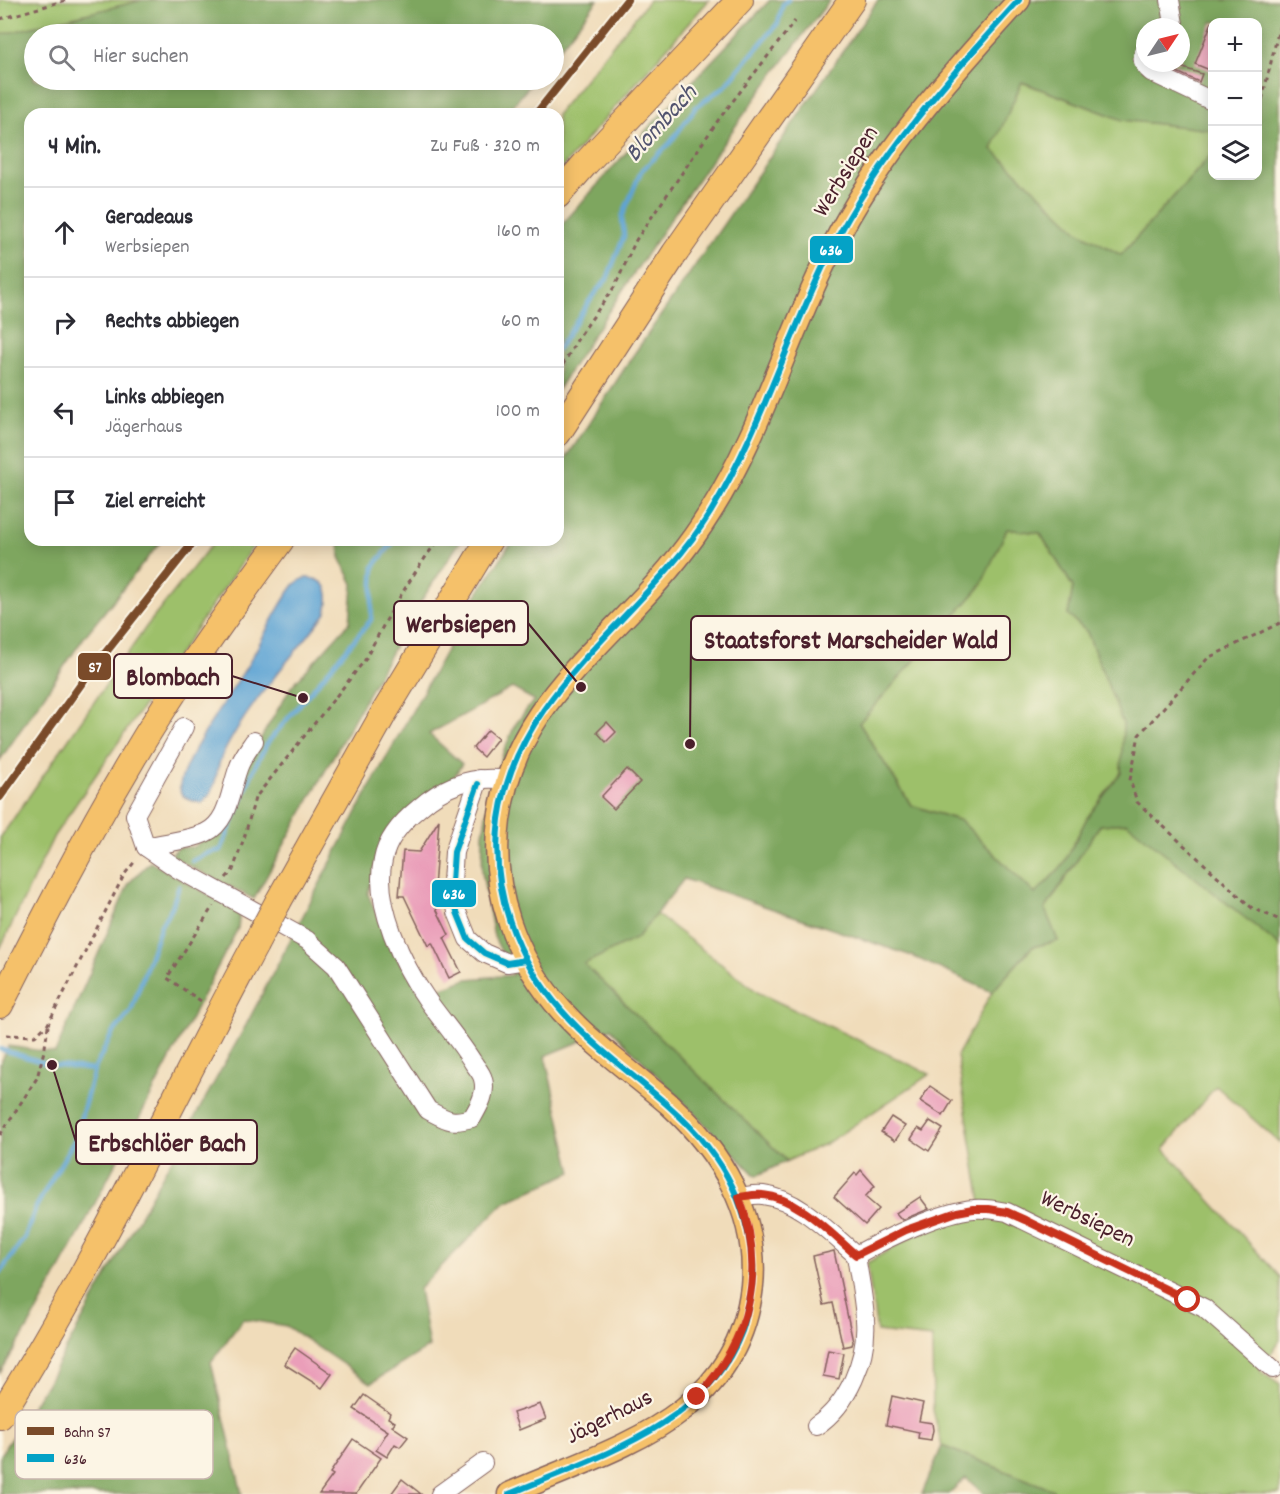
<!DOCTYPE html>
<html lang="de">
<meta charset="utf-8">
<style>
:root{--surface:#fff;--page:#f7f7f7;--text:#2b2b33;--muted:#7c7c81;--line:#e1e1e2}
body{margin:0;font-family:Dekko,sans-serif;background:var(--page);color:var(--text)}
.controls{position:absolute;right:18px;top:18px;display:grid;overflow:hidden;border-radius:12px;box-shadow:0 3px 15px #0003}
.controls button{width:54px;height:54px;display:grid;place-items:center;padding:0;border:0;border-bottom:2px solid var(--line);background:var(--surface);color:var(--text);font:30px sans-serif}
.compass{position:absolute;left:1136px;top:18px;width:54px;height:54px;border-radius:50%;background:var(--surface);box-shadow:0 3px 15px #0003;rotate:55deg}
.stop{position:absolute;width:18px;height:18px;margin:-14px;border:4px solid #c8321e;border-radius:50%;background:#fff}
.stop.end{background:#c8321e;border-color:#fff;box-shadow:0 2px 6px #0008}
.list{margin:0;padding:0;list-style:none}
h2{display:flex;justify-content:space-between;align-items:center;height:78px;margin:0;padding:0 24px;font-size:26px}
h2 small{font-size:20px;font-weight:400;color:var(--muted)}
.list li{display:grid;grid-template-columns:39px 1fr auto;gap:18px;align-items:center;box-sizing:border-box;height:90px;padding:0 24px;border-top:2px solid var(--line)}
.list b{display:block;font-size:22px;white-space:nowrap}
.list p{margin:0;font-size:20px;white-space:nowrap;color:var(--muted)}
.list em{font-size:20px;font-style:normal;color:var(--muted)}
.icon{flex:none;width:33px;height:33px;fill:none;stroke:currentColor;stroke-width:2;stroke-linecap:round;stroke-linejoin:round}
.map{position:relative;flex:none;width:1280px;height:1494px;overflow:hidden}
.search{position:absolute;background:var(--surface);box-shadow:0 3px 15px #0003;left:24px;top:24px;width:540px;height:66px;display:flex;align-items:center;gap:15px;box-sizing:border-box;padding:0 21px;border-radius:33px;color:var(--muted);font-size:22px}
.panel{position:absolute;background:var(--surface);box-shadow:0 3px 15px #0003;left:24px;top:108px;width:540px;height:438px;border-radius:18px}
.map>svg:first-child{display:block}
</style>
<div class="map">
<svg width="1280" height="1494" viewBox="0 0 1280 1494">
<rect width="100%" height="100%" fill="#fcf5e5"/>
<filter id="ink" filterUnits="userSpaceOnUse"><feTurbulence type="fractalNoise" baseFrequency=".0167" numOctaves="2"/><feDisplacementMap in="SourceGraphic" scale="12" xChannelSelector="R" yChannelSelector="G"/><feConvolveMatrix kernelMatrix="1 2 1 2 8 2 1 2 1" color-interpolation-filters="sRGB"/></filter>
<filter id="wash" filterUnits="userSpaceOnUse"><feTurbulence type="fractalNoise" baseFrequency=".008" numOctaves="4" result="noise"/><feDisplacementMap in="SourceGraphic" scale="24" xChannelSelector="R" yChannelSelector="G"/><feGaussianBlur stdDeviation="1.35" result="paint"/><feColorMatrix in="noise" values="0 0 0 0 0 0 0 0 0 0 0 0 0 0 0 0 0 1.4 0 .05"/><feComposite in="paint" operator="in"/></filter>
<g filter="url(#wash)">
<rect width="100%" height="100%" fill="#f0dcba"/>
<g fill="#9dc06a" stroke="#74704a" stroke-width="1.5">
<polygon points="0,0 143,0 0,35"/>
<polygon points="649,0 709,0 558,172 557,114"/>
<polygon points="1021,82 1123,120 1212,130 1212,154 1121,255 1079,232 992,149"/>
<polygon points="1007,529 1040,533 1073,587 1068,615 1087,632 1124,724 1121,773 1087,818 1063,865 1035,894 961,821 911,805 859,723 980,587"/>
<polygon points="215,540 257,540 54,836 0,949 0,838 146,627"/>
<polygon points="1128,823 1280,946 1280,1143 1216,1086 1164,1149 1280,1277 1280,1340 1260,1371 1280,1385 1280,1494 1056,1494 1053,1490 942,1446 933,1410 932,1338 877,1332 867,1263 930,1226 983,1215 957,1056 992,992 1032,947 1058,941 1045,910 1100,825"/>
<polygon points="656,914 759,993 930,1074 827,1143 787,1161 583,963 637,938"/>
</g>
<g fill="#7ea65e" stroke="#646244" stroke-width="1.5" fill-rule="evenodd">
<polygon points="143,0 598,0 554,55 554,34 34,34 34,80 534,80 506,114 30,114 30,540 162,540 85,636 0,760 0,35"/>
<path d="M770 0H830C732 125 644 256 558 389V229L649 127Z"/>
<path d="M878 0H1280V946L1127 823 1100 825 1045 909 1058 941 1032 947 992 992 912 956 684 879 637 938 584 964 787 1161 756 1176 611 1029 545 1056 572 1172 504 1203 419 1289 429 1347 371 1383 286 1326 243 1319 211 1362 242 1494H0V1455L46 1385 246 1025 370 787 478 593 513 540H558V471L632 357ZM1212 22H1258V176H1212V154L1121 255 1079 232 992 149 1022 82 1123 120 1212 130ZM1145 27H1181V63H1145ZM1007 529 1040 533 1073 587 1068 615 1087 632 1123 724 1121 773 1087 818 1063 865 1035 894 961 821 911 805 859 723 980 587ZM512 688 534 700 515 725 503 753 489 799 483 834 482 872 494 937 513 975 467 979 423 995 391 948 368 894 377 857 451 782 462 764 429 734Z"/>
<polygon points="339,540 461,540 412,615 254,899 170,856 177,848 193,847 222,826 239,775 291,687 350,622 353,584 340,557"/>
<polygon points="150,862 240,912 238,928 78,1236 29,1326 0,1373 0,1064 9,1046 55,1053 129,883"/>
<polygon points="942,1446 1053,1490 1056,1494 984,1494 966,1478 948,1494 922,1494"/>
</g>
<path fill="#5fa4d4" stroke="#546280" stroke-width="1.5" d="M306 578C329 578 331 594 326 613 291 659 249 702 223 754 213 773 220 789 201 803 193 801 181 799 180 789 177 767 237 684 250 661 265 635 276 608 294 585 297 581 301 580 306 578Z"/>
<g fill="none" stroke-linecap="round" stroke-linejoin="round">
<g stroke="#5fa4d4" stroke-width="4.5">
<polyline points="558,349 594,294 607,279 624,236 622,217 641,171 670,143 696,107 725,86 778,23 783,4 788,0"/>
<polyline points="192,861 208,853 221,850 256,764 268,742 371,620 374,566 395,540"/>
<polyline points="0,1049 52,1065 94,1070"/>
<polyline points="0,1273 25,1237 36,1207 75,1139 94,1070 112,1034 131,1011 161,925 172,907 179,886"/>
</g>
</g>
<g id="blocks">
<g fill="#ea9eb9">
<polygon points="1212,22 1212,71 1195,64"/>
<polygon points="1168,63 1202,74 1199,82 1166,67"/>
<polygon points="607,722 616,732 606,742 597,732"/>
<polygon points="488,730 498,738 483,757 473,748"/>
<polygon points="627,769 640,782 614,809 601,797"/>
<polygon points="439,820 433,902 449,935 444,938 461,972 449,978 432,943 428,946 404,896 399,896 403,851 419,852"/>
<polygon points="930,1086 952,1101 943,1116 920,1101"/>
<polygon points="891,1117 905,1126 895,1141 881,1132"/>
<polygon points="930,1121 943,1129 929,1151 911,1139 918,1128 923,1131"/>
<polygon points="861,1170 875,1186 865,1197 879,1209 865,1225 834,1197 855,1173 857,1175"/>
<polygon points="920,1197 929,1209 902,1220 896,1213"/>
<polygon points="834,1251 853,1342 852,1345 843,1347 833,1303 824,1305 813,1256"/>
<polygon points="295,1348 332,1374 322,1388 284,1364"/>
<polygon points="828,1350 844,1353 839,1379 823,1376"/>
<polygon points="364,1395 390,1413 388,1418 395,1422 392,1426 408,1437 400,1447 395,1444 387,1457 376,1450 388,1431 354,1409"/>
<polygon points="892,1396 923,1403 919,1421 932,1423 933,1430 931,1440 918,1438 919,1432 886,1425"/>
<polygon points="540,1404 546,1419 519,1430 513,1413"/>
<polygon points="353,1439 381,1458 356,1494 319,1494 333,1475 330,1473"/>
<polygon points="402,1479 421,1494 391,1494"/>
</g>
</g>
</g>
<g filter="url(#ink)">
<use href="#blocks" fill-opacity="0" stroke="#84615d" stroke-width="1.5"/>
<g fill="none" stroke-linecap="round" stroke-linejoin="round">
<g stroke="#84615d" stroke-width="20">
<g id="minor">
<polyline points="1167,27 1174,24 1170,0"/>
<path d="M1145 50C1140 59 1144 66 1151 72L1212 101"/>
<path d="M184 727 135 815 146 847 178 869 307 940 336 966 428 1110C447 1120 451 1124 472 1118 479 1106 487 1093 483 1079 482 1074 477 1068 474 1064 460 1041 443 1022 428 1001 403 966 373 903 383 860 387 838 403 821 419 808 445 785 473 775 507 780"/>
<polyline points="479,779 454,852 452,882 457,912 468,939 484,953 507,963 526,960"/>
<path d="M146 847C165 842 187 841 205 833 229 822 230 790 238 769 241 759 248 750 254 741"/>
<path d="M739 1197C747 1196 755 1194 763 1195 799 1199 830 1233 856 1255"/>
<path d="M856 1255C885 1239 942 1211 974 1209 985 1208 996 1210 1007 1212L1204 1308 1273 1369"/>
<path d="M816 1426C848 1405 868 1358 865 1320 864 1298 859 1277 856 1255"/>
<polyline points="440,1494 483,1463"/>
</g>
</g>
<g stroke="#84615d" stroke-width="25">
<path id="major" d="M509 1494C612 1448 737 1420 752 1286 759 1213 720 1151 669 1104 633 1073 594 1046 562 1011 515 959 490 889 499 820 511 723 576 669 639 602 665 575 689 546 709 514 762 431 787 335 832 248 879 154 948 78 1019 0"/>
</g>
<g stroke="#84615d" stroke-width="28">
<g id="highway">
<polyline points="558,195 585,164 740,0"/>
<polyline points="558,433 675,253 852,0"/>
<polyline points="278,902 384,713 489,540"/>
<path d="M0 1005C41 924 83 842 130 763 175 686 228 612 281 540"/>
<path d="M0 1416C95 1265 171 1102 255 945"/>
</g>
</g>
<g stroke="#84615d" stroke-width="3" stroke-dasharray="4.5 4.5" stroke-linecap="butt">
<polyline points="0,19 67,0"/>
<polyline points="1258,117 1280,24"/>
<polyline points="558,373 580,335 615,286 636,240 719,119 795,21"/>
<polyline points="1280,623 1208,658 1139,735 1130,780 1137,802 1252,908 1280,920"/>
<path d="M226 878 233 870 245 835 255 798 365 660C386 619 410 577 438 540"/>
<polyline points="201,1001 167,978 213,906"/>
<polyline points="6,1035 35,1036 48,1024 124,875 136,860"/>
<polyline points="0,1135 37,1078 45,1047 48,1026"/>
</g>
<use href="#minor" stroke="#fff" stroke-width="18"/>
<use href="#major" stroke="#f5c16b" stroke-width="22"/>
<use href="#highway" stroke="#f5c16b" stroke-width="26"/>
<g stroke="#84615d" stroke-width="28" stroke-linecap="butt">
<polyline id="highway-bridge" points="255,945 278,902"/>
</g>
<use href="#highway-bridge" stroke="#f5c16b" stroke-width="26"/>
<g stroke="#fcf5e5" stroke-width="10">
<g id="bus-1">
<polyline points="478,784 454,852 452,882 457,912 468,939 484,953 507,963 526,960"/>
<path d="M509 1494C593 1458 707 1426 742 1331 746 1320 747 1307 750 1295 755 1270 752 1244 745 1220 716 1117 626 1084 562 1011 516 959 490 889 499 819 517 688 644 619 710 513 761 430 788 335 832 248 880 155 949 77 1019 0"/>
</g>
</g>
<use href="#bus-1" stroke="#04a2c6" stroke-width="6"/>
<g stroke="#fcf5e5" stroke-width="12">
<g id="rail-1">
<polyline points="536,114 627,0"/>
<polyline points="0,797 87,676 195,540"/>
</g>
</g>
<use href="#rail-1" stroke="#7a4b2a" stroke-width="8"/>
</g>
</g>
<g fill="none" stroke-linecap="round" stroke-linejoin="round" filter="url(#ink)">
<path stroke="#c8321e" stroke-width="8" d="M697 1397C750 1340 767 1271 739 1197 747 1196 755 1194 763 1195 799 1198 830 1233 856 1255L906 1230 957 1212 973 1209H989L1007 1212 1025 1220 1188 1300"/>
</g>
<g text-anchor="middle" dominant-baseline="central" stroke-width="4.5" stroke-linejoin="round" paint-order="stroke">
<g font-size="24" fill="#4a1f2b" stroke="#fcf5e5">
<text transform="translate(847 172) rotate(-58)">Werbsiepen</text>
<text transform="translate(1087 1220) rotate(26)">Werbsiepen</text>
<text transform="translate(610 1418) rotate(-27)">Jägerhaus</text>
</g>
<g font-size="26" font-style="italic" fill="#52546f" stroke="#fcf5e5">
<text transform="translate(662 124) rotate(-48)">Blombach</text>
</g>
</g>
<rect x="15" y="1410" width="198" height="69" rx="9" fill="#fcf5e5" stroke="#c7b5ad" stroke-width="1.5"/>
<rect x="27" y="1427" width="27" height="8" fill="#7a4b2a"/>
<rect x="27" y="1454" width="27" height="8" fill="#04a2c6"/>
<g font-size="16" fill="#4a1f2b">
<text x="64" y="1437">Bahn S7</text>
<text x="64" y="1464">636</text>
</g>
<path fill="none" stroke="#4a1f2b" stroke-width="2" d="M581 687L528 623M690 744L691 638M303 698L232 676M52 1065L76 1142"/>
<g fill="#4a1f2b" stroke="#fcf5e5" stroke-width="2">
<circle cx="581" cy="687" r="6"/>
<circle cx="690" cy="744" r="6"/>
<circle cx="303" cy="698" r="6"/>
<circle cx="52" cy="1065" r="6"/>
</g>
<g fill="#fcf5e5" stroke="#4a1f2b" stroke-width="2">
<rect x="394" y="601" width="134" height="44" rx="6"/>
<rect x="691" y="616" width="319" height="44" rx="6"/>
<rect x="114" y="654" width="118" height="44" rx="6"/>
<rect x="76" y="1120" width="181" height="44" rx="6"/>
</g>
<g font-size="26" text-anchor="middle" font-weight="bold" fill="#4a1f2b">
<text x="461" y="632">Werbsiepen</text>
<text x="851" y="648">Staatsforst Marscheider Wald</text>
<text x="173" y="685">Blombach</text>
<text x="167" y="1151">Erbschlöer Bach</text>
</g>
<g stroke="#fcf5e5" stroke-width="2">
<rect x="809" y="235" width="45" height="29" rx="6" fill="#04a2c6"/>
<rect x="77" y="652" width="35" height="29" rx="6" fill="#7a4b2a"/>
<rect x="431" y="879" width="46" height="29" rx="6" fill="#04a2c6"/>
</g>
<g font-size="16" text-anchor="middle" font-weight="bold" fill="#fff">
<text x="831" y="255">636</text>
<text x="95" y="672">S7</text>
<text x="454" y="899">636</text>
</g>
</svg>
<div class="controls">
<button>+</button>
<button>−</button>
<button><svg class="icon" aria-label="layers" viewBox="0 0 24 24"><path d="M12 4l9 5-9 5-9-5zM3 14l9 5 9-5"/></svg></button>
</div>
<svg class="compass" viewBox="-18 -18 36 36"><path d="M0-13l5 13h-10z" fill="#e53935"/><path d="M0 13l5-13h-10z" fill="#7c7c81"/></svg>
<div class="stop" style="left:1188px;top:1300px"></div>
<div class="stop end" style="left:697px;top:1397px"></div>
<div class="search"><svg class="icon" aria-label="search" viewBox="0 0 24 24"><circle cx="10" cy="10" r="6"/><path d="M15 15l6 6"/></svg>Hier suchen</div>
<section class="panel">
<h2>4 Min.<small>Zu Fuß · 320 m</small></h2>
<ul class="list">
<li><svg class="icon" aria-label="ahead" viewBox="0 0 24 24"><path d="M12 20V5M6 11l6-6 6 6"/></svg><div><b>Geradeaus</b><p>Werbsiepen</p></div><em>160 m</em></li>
<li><svg class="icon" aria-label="right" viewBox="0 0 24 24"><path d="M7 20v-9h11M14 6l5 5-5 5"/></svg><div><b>Rechts abbiegen</b></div><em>60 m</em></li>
<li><svg class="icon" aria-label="left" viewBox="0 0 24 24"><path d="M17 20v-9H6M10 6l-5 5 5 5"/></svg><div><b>Links abbiegen</b><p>Jägerhaus</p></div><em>100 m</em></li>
<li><svg class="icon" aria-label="arrive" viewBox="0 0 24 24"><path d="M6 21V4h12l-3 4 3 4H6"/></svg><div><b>Ziel erreicht</b></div></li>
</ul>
</section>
</div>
